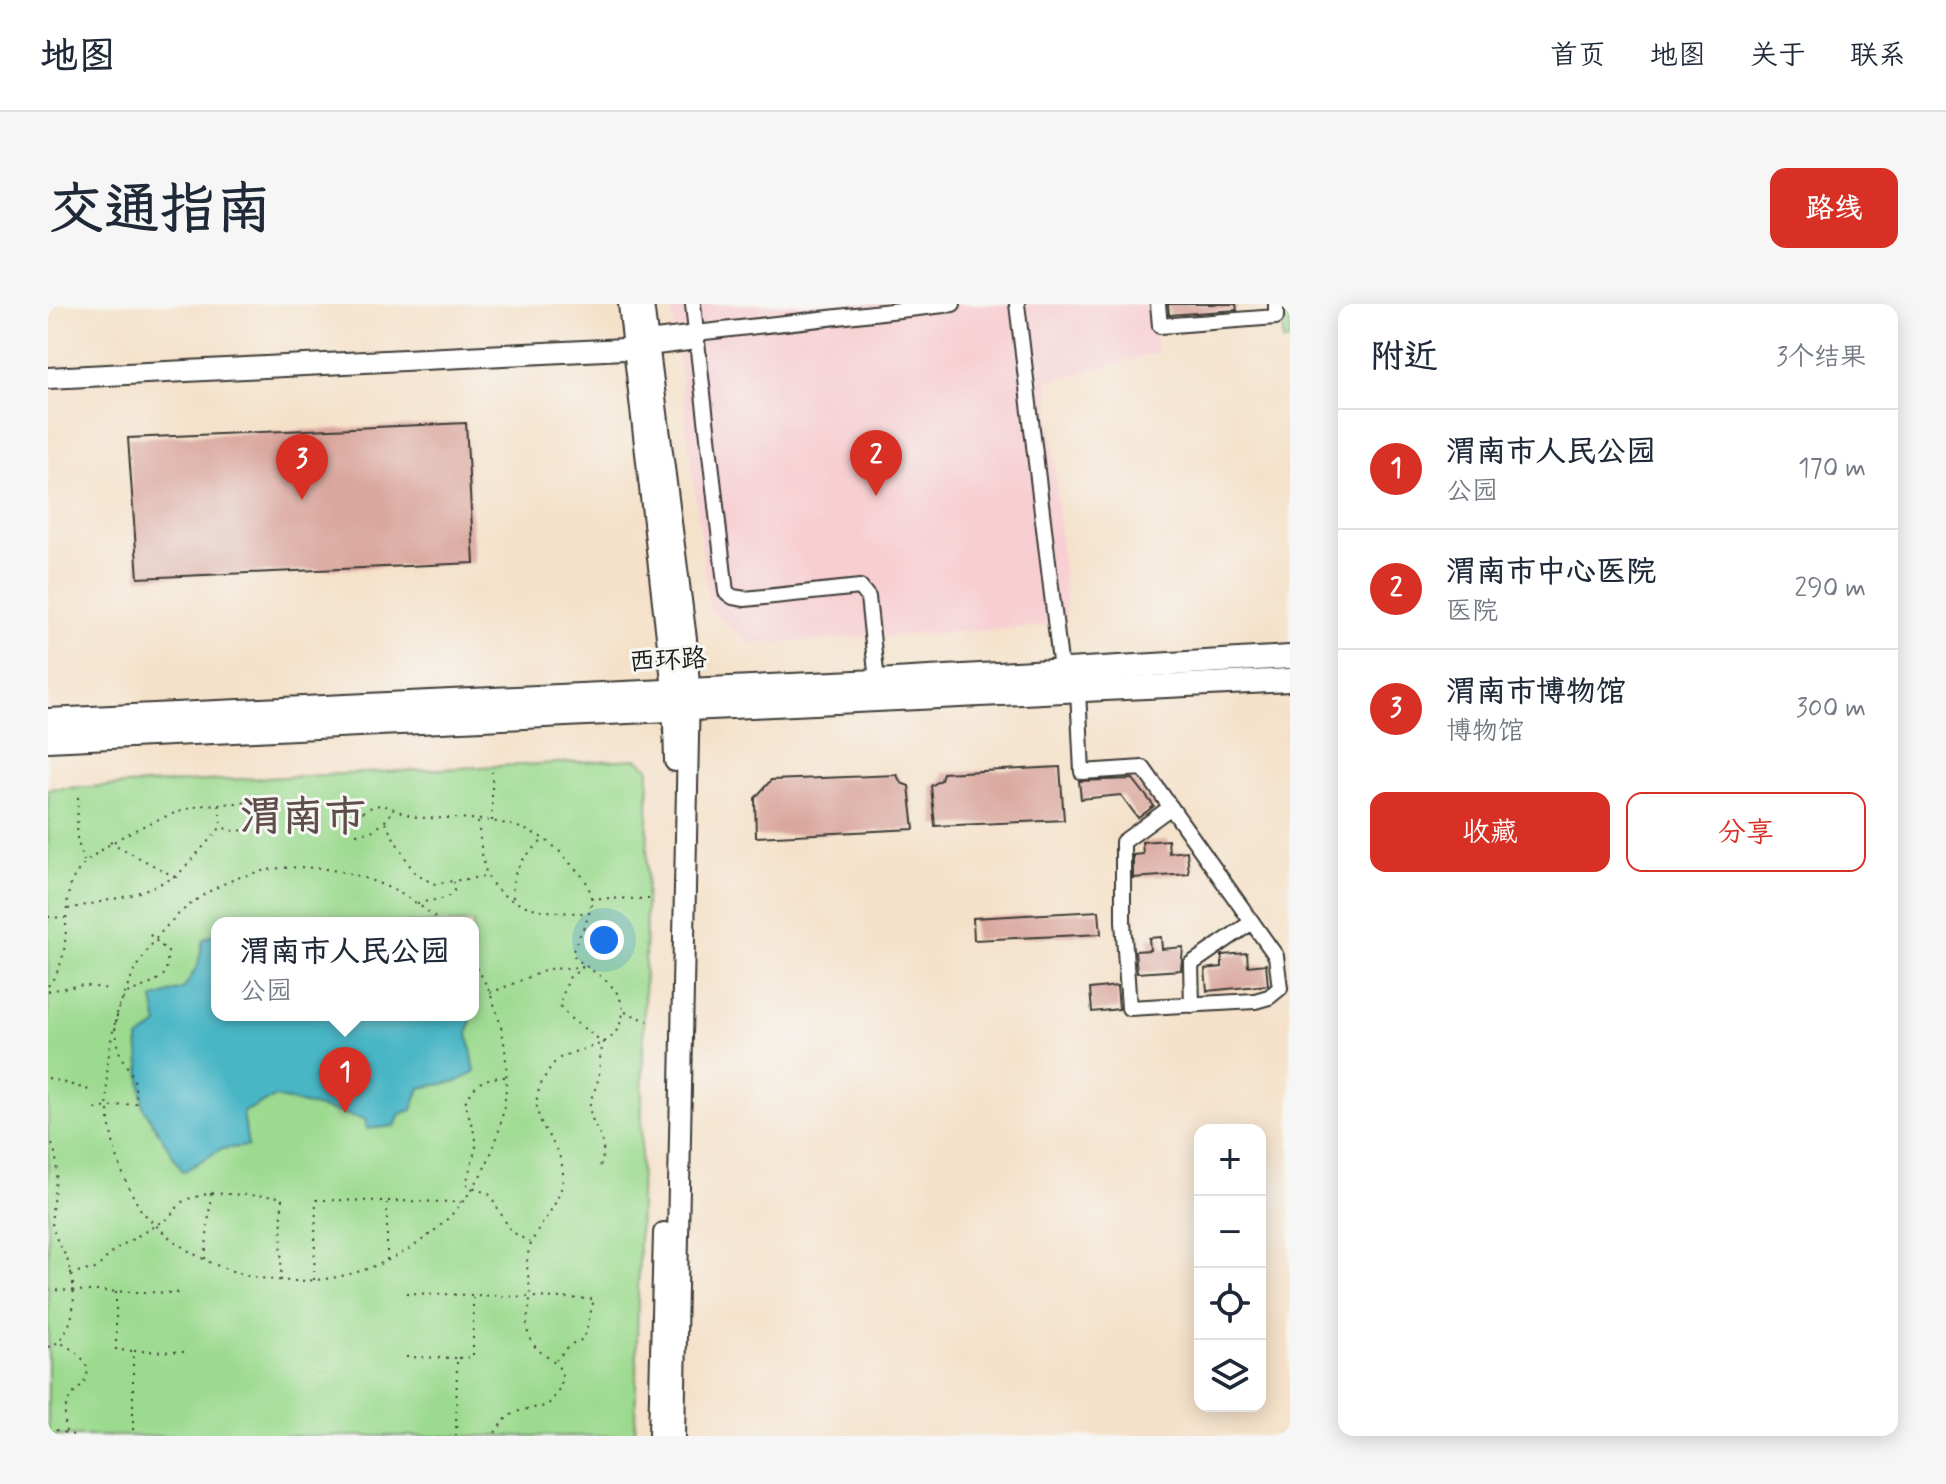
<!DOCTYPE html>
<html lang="zh">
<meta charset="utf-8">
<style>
:root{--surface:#fff;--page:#f6f6f7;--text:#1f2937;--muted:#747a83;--line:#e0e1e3;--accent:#d93025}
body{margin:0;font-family:Mynerve,"LXGW WenKai TC",sans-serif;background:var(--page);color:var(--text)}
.controls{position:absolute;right:24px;bottom:24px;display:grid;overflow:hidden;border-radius:16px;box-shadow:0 4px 20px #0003}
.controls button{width:72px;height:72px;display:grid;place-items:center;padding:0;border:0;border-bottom:2px solid var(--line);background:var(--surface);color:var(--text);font:40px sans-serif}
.you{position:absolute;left:556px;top:636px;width:28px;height:28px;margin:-20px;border:6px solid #fff;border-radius:50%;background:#1a73e8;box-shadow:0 0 0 12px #1a73e833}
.badge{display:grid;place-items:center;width:52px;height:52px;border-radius:50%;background:var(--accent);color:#fff;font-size:26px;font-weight:700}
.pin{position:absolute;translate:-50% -66px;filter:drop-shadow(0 2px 4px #0008)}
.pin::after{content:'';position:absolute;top:42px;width:28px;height:24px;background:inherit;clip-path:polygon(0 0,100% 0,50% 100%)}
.popup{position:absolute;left:163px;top:613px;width:268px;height:104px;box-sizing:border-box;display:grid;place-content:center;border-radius:16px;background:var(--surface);filter:drop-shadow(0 2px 6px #0005);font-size:26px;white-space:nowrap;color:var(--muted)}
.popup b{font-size:30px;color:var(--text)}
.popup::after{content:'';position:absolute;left:50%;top:100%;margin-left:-16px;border:16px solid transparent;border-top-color:var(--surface)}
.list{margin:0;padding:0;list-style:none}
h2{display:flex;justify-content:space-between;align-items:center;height:104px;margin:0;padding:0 32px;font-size:34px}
h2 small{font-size:26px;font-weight:400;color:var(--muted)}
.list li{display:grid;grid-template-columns:52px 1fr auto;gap:24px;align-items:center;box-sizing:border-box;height:120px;padding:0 32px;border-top:2px solid var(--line)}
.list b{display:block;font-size:30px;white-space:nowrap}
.list p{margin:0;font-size:26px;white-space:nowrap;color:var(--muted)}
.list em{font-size:26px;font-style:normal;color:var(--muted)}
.actions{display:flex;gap:16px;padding:24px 32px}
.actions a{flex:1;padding:18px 0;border:2px solid var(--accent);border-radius:16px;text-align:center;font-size:28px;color:var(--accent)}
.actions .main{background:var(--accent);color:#fff}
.icon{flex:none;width:44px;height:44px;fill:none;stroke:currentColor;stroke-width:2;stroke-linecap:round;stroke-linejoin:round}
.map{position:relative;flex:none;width:1242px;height:1132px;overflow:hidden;border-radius:16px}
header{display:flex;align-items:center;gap:48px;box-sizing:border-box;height:112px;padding:0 40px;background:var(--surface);border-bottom:2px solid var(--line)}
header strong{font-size:38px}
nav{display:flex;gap:44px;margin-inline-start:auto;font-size:28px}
.intro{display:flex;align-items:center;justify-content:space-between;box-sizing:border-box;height:192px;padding:0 48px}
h1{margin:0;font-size:56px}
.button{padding:20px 36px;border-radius:16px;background:var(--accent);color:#fff;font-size:28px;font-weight:700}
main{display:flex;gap:48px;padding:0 48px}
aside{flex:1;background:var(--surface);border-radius:16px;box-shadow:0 4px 20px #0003}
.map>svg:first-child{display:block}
</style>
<header>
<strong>地图</strong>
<nav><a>首页</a><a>地图</a><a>关于</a><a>联系</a></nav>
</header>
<div class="intro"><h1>交通指南</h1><a class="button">路线</a></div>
<main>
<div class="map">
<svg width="1242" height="1132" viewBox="0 0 1242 1132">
<rect width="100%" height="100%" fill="#f6f6f2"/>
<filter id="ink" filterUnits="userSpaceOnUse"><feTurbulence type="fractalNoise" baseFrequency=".0125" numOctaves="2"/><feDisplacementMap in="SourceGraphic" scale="16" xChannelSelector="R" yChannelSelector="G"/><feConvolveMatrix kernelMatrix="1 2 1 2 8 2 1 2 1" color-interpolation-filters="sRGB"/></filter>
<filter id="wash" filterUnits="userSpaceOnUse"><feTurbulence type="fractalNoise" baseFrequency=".006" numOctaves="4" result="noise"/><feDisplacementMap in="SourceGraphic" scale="32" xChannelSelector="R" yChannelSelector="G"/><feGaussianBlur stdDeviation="1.8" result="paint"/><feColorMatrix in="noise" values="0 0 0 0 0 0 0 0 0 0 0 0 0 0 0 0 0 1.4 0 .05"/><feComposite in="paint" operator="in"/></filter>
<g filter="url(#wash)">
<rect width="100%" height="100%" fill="#f5e1c9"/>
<polygon fill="#f7cfd3" points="623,0 1104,0 1109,49 1000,77 1019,321 704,340 662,307"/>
<g fill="#9cda8f" stroke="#5c7b56" stroke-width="2" fill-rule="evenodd">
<polygon points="1234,0 1242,0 1242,36 1235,37"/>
<path d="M589 455 601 464 587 1132H0V485ZM169 619H425V711H169Z"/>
</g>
<polygon fill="#4ab6c6" stroke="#336971" stroke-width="2" points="169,628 169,711 418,711 423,715 420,729 427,767 411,777 372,784 364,806 352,810 347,822 319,825 317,815 227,793 195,808 200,842 173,845 135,868 95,803 90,735 110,721 105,695 136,684 150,661 155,636"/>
<g id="blocks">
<g fill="#daa79e">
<polygon points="1120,0 1188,0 1189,6 1121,11"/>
<polygon points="418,119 426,259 90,274 80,134"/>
<polygon points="1012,463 1016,516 887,522 883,482 893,476 895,469"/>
<polygon points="849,471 853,479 861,482 866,525 708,533 707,494 723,476"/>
<polygon points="1085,475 1106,502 1090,514 1073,491 1033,495 1031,477"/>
<polygon points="1120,536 1121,549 1139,547 1141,570 1085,574 1085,551 1095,550 1094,538"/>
<polygon points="1051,607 1053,630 926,636 925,614"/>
<polygon points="1113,633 1114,645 1135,643 1133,666 1089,669 1087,647 1102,646 1101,634"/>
<polygon points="1199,649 1200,662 1218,660 1220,681 1159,687 1157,665 1174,663 1174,651"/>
<polygon points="1069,682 1071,705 1044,708 1042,685"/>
</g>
</g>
</g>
<g filter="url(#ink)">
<use href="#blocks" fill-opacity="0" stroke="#3d3a36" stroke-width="2"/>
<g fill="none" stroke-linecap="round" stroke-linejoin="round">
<g stroke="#3d3a36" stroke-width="18">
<g id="street">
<polyline points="645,0 648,29 905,0"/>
<polyline points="969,0 1013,366"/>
<polyline points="1110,0 1112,22 1228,13 1228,0"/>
<polyline points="599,35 648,29 649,38 600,44"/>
<polyline points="649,38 678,288 685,293 697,295 812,283 820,293 829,377"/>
<polyline points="1030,386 1034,468 1095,464 1228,652 1232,684 1221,693 1207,697 1081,704 1075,617 1075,538 1123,503"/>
<polyline points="1144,701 1143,660 1204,618"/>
</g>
</g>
<g stroke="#3d3a36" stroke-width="24">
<g id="secondary">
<polyline points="581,0 625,385 627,457"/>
<polyline points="595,0 638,335 641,384 626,1132"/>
<polyline points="0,74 596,44"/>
<polyline points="611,1132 616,929"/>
</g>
</g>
<g stroke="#3d3a36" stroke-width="26">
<g id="primary">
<polyline points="0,416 829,377 1242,353"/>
<polyline points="0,436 1242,376"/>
</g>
</g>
<g stroke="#3d3a36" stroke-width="2" stroke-dasharray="2 6" stroke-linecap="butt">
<polyline points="30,493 29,535 36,557"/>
<polyline points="171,501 173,521"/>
<path d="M308 513C337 490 339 507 369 513 381 515 394 514 406 514 450 516 492 521 521 558 527 565 537 573 540 582 551 607 530 628 524 650 537 664 555 671 566 685 572 692 577 705 574 713 566 747 537 740 512 754 504 759 499 769 494 778 474 820 517 835 515 874 512 909 478 926 479 962 480 972 482 983 482 993 482 1005 477 1016 480 1029 488 1061 539 1055 499 1102 470 1106 461 1106 445 1132"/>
<polyline points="444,517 444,468"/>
<path d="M430 518C432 532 434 561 440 573 459 608 508 609 542 609"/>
<polyline points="337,519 365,567 385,580 438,572"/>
<path d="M308 530C326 529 336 521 346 505"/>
<polyline points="62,538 127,573"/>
<path d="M465 594C462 563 476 554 497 534"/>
<polyline points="543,594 603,595"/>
<polyline points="369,599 399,594 406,587 406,578"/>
<polyline points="20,605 84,591 128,573 173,523 186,527 201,526"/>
<polyline points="0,613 17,614"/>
<path d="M393 619C367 594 334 578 299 569 106 524 0 755 93 906 214 1045 447 967 458 783 461 739 449 695 425 657"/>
<path d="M535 663 521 674 511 701 522 714 556 739C550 752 553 763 550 776 548 785 540 797 542 806 546 830 563 836 551 865"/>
<path d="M0 682C26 649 13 620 22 583 30 547 113 511 147 503 164 499 184 500 202 498"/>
<polyline points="0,687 35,681 61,685"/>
<polyline points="442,689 501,665 535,663"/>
<polyline points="577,708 600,717"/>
<path d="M457 773C433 774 430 778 417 798L429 839 418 880 442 891 463 927 481 938"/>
<polyline points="0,774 41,786"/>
<polyline points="47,805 89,799 86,774 72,751 67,724 70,704 79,689 105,679 118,669 120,648 99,628"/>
<path d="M0 833C18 860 2 889 4 919 6 933 12 941 18 953 26 969 28 999 23 1015 21 1023 15 1031 11 1038"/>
<polyline points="157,955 163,889"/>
<polyline points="339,956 339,899"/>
<polyline points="22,969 48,965 66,946 120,914 136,896 163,889 234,893 233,977"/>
<polyline points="266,976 268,896 413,898"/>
<polyline points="0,986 136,989"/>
<polyline points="68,988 68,1046 85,1047 85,1132"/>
<polyline points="358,989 546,995 536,1035 523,1040 508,1056"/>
<path d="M0 1043 11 1038C27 1046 50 1061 34 1081 30 1086 24 1090 21 1096 15 1105 17 1118 18 1128"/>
<polyline points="86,1047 137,1048"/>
<polyline points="358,1053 408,1054"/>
<polyline points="0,1124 29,1132"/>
<polyline points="408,1132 409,1054 425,1053 425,993"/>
</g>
<use href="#street" stroke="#fff" stroke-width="14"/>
<use href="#secondary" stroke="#fff" stroke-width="20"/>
<use href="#primary" stroke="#fff" stroke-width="22"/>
</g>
</g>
<g text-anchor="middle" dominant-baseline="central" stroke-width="6" stroke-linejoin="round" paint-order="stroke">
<g font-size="26" fill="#1c1c1c" stroke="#f6f6f2">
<text transform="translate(620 357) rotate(-3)">西环路</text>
</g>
<g font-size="42" font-weight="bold" fill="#5e4d4a" stroke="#f6f6f2">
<text x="255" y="514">渭南市</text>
</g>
</g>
</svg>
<div class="controls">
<button>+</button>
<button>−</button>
<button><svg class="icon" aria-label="locate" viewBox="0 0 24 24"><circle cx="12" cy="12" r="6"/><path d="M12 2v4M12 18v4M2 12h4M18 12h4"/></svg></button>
<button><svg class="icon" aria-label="layers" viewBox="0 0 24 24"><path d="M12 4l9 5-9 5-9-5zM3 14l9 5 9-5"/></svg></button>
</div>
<div class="you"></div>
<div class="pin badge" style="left:297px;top:809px">1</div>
<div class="popup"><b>渭南市人民公园</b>公园</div>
<div class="pin badge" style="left:828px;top:192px">2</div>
<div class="pin badge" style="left:254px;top:196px">3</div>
</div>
<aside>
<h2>附近<small>3个结果</small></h2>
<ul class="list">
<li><span class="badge">1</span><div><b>渭南市人民公园</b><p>公园</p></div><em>170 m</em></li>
<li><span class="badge">2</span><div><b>渭南市中心医院</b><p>医院</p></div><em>290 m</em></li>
<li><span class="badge">3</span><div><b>渭南市博物馆</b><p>博物馆</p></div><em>300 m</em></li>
</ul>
<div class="actions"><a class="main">收藏</a><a>分享</a></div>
</aside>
</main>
